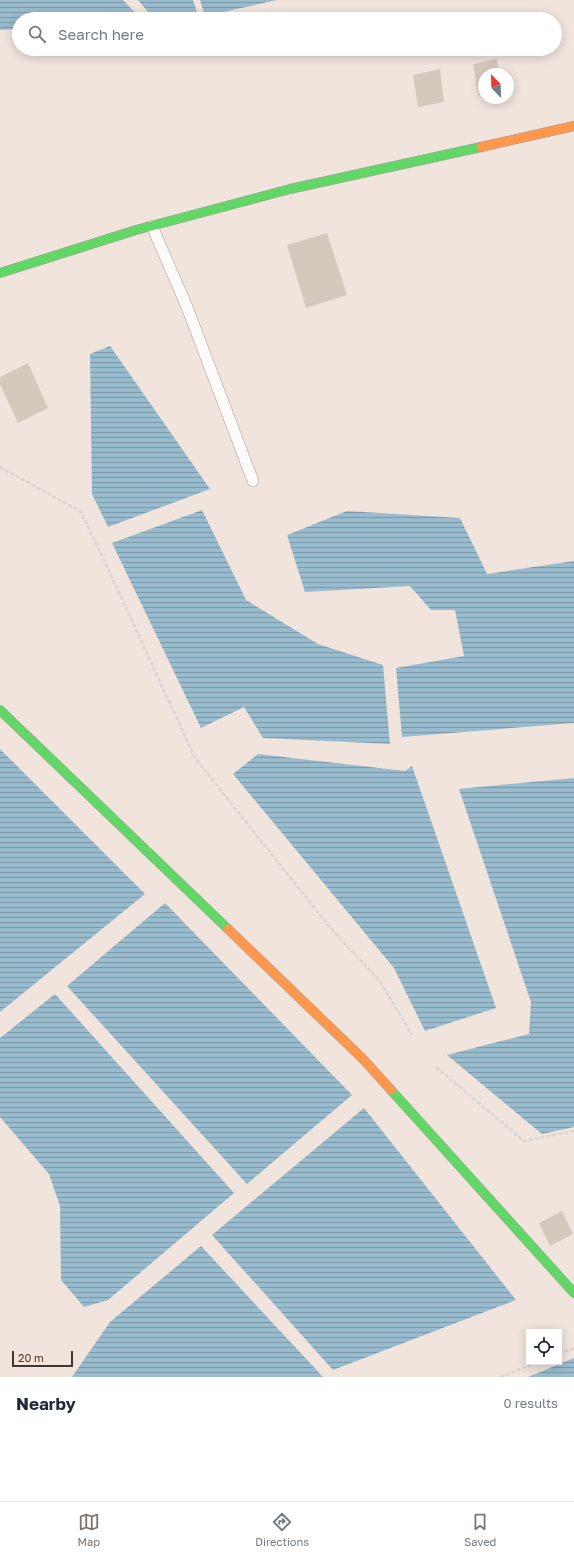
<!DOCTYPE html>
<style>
:root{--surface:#fff;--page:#f2f2f3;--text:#1f2937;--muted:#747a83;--line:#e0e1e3;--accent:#7e736e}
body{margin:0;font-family:"Golos Text",sans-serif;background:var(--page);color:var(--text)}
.controls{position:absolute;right:12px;bottom:12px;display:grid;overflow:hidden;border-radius:0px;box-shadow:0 2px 10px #0003}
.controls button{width:36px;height:36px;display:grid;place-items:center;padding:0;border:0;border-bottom:1px solid var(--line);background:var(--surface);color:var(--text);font:20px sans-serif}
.compass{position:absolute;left:478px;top:68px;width:36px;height:36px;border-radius:50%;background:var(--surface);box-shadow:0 2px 10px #0003;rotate:337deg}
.scale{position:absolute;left:12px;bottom:10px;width:61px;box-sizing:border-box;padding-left:4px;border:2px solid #403632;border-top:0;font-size:11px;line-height:14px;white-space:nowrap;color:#403632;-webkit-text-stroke:3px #f9e1d5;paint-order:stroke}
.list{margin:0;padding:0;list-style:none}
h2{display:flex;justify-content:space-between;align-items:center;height:52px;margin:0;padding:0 16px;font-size:17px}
h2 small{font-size:13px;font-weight:400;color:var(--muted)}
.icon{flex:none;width:22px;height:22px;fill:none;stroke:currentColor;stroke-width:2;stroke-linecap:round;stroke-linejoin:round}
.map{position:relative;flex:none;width:574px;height:1377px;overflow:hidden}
.search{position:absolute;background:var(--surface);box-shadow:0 2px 10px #0003;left:12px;right:12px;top:12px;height:44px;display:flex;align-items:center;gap:10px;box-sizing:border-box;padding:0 14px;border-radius:22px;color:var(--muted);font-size:15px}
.sheet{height:124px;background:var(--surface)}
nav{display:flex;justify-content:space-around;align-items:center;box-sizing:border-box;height:56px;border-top:1px solid var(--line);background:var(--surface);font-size:11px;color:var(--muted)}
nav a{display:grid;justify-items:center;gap:2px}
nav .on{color:var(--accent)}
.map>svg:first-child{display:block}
</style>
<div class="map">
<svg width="574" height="1377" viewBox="0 0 574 1377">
<defs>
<pattern id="water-rules" width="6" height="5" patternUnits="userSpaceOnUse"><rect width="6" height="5" fill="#98bbcd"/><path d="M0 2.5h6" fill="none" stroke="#7d99a7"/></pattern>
</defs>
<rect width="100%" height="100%" fill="#f1e4dd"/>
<g fill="url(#water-rules)">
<polygon points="0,0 123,0 141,19 19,19 19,29 0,30"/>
<polygon points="138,0 193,0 199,18 154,19"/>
<polygon points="200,0 277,0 205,16"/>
<polygon points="110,346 210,489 108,527 92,494 90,354"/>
<polygon points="202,510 246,600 318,644 383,665 390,744 263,738 244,707 201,728 112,543"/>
<polygon points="347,511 460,518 487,574 574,561 574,723 402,737 396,668 464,656 455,610 431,610 410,586 305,592 287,535"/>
<polygon points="0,749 145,894 0,1012"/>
<polygon points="258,754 405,771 412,766 496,1008 425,1031 394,968 233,774"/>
<polygon points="574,778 574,1127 542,1134 447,1055 529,1034 531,1002 459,789"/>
<polygon points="165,903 352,1095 247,1184 67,986"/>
<polygon points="55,994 234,1193 108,1300 84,1307 61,1280 60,1206 49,1174 0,1117 0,1038"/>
<polygon points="364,1108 516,1300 333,1370 212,1235"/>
<polygon points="201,1246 323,1377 72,1377 110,1322"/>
<polygon points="574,1358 574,1377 528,1377"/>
</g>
<g fill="#d5c9bd">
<polygon points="497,59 499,74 484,74 484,94 478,95 473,64"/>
<polygon points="440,69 444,102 418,107 413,75"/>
<polygon points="327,233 347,295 306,308 287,245"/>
<polygon points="28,363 48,408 18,423 0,384 0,377"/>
<polygon points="562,1211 573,1234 550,1246 539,1223"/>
</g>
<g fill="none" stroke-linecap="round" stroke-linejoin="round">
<g stroke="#a99f99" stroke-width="12">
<polyline id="lane" points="152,226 187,307 253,481"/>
</g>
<g stroke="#a99f99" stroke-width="10">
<g id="fast">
<polyline points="0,273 136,230 290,189 481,147"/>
<polyline points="0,710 228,929"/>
<polyline points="391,1090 574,1293"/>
</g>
</g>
<g stroke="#a99f99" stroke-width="10">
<g id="slow">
<polyline points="481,147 574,126"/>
<polyline points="228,929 363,1059 391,1090"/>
</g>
</g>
<g stroke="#d8d4d2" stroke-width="2.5" stroke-dasharray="4 2" stroke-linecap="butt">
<polyline points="0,467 81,512 104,560 195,758 332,930 380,981 412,1035"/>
<polyline points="436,1067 524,1141 574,1131"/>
<polyline points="559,1354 574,1348"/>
<polyline points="500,1377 539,1362"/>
</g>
<use href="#lane" stroke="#fdfbfa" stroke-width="11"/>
<use href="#fast" stroke="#63d668" stroke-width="9"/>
<use href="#slow" stroke="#ff974d" stroke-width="9"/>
</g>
</svg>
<div class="controls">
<button><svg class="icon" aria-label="locate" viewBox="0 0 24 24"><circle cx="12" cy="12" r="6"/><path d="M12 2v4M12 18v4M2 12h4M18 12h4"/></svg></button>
</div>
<svg class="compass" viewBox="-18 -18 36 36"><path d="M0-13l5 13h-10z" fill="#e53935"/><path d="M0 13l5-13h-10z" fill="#747a83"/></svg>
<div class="scale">20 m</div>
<div class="search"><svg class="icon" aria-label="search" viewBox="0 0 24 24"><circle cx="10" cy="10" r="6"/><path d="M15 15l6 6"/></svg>Search here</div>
</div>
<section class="sheet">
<h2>Nearby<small>0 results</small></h2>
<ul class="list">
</ul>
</section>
<nav>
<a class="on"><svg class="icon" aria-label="map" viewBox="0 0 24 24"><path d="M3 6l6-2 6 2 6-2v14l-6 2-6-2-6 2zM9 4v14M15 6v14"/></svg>Map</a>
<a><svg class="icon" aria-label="directions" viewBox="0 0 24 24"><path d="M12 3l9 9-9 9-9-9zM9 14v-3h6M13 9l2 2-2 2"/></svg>Directions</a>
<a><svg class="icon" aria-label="saved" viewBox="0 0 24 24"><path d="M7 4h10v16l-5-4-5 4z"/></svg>Saved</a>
</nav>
